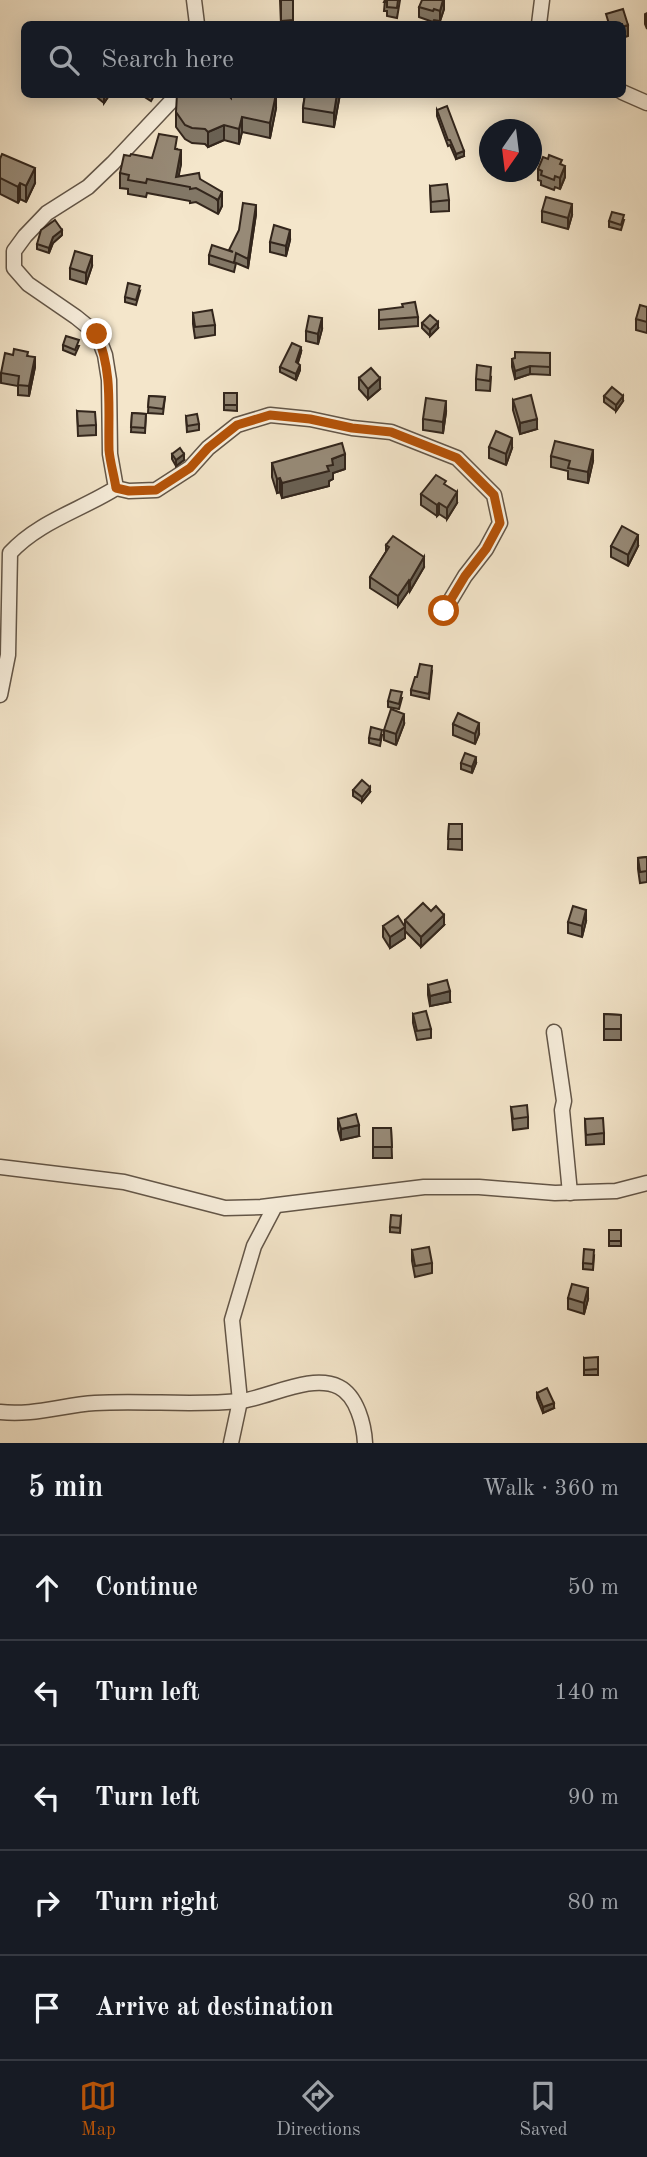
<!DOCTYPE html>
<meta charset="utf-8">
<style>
:root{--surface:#171b24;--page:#242831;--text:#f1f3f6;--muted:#9ea1a6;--line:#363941;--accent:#b45309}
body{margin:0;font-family:"Old Standard TT",serif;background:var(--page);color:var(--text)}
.compass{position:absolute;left:479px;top:119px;width:63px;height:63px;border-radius:50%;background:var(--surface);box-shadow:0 4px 18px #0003;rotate:194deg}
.stop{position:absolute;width:21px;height:21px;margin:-16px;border:5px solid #b45309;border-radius:50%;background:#fff}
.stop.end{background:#b45309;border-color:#fff;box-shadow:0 2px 7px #0008}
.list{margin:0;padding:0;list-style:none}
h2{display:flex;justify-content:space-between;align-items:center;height:91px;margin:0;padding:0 28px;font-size:30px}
h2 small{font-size:23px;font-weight:400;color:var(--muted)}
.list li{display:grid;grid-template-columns:46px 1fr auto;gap:21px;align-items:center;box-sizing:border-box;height:105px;padding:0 28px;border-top:2px solid var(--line)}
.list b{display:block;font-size:26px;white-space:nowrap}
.list em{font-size:23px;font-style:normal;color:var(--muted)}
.icon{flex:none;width:38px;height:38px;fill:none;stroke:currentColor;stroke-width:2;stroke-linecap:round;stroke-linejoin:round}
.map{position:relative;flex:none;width:647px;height:1443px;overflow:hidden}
.search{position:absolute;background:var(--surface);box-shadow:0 4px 18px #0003;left:21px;right:21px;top:21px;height:77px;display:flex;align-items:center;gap:18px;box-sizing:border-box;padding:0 24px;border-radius:10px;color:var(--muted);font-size:26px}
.sheet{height:616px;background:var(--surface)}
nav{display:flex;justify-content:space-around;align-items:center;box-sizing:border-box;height:98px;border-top:2px solid var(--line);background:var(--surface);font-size:19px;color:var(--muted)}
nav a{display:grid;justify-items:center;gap:4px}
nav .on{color:var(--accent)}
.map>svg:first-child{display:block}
</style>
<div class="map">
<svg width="647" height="1443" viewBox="0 0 647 1443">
<rect width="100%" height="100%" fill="#f4e6cb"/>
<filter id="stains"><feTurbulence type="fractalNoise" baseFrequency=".00286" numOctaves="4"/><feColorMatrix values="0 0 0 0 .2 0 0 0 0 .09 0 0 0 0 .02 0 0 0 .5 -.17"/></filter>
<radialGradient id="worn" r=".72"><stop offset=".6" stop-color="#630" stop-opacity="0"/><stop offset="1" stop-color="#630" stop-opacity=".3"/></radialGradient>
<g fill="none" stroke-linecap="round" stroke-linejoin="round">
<g stroke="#635648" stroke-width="17">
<g id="street">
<polyline points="194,0 197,24"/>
<polyline points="539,24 542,0"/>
<polyline points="622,92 647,103"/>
<polyline points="116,488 129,491 156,490 190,468 208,448 237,425 270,415 310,419 352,428 391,432 457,458 494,495 500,523 486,549 465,576 444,611"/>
<path d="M0 695 8 655 10 553C38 522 81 510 116 488L110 454 109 380 105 355 97 334 76 317 28 284 14 268V251L25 236 47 213 88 187 113 163 178 94"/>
<polyline points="554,1032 564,1101 562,1110 570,1193"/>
<polyline points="0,1167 124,1182 225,1208 261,1207 424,1187 479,1187 555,1193 616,1191 647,1183"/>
<path d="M0 1412C32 1416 63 1405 95 1403 143 1400 192 1406 240 1401 269 1398 311 1373 339 1387 357 1396 364 1425 365 1443"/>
<polyline points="231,1443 240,1401 232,1320 254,1246 275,1206"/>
</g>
</g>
<use href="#street" stroke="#f8efdd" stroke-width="14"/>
</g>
<g fill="#827766" stroke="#33261c" stroke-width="2">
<polygon points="280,0 293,0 293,24 281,24"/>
<polygon points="385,0 400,0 397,18 387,16 387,11 384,11"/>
<polygon points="444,0 444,9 440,21 434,20 433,22 419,17 419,7"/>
<polygon points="647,13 647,29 645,24 645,14"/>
<polygon points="93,94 110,94 104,103"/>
<polygon points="140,94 155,94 151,101"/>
<polygon points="305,94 340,94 334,127 303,122 303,108"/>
<polygon points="231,98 276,108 270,138 242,132 239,144 224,140 208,147 205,144 192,143 185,139 176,127 176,112"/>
<polygon points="437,110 464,156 456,159 450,145 448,146 437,116"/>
<polygon points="177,149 181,164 178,176 200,179 222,206 218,214 196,202 190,203 190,201 147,193 146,197 128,194 128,189 120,188 120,173 152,158"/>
<polygon points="0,159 35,183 26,202 20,199 18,203 0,194"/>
<polygon points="562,165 565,177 560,189 555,187 554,190 541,185 541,181 538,180 538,169"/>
<polygon points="430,186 449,200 449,211 431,212"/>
<polygon points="542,211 572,215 568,229 542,222"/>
<polygon points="256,214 248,268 236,263 234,272 209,264 209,255 229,251"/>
<polygon points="624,220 621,230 609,227 609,221"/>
<polygon points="62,235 53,243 49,253 37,249 37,244"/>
<polygon points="290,240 286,256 270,252 270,242"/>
<polygon points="92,266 86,284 70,279 70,268"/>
<polygon points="140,291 136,305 125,302 125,297"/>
<polygon points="647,307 647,333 636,330 636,319"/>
<polygon points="379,310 418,317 418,326 379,329"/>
<polygon points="193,313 215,325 215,335 195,338 193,324"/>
<polygon points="422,323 438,328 430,336 422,328"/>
<polygon points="322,329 318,344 306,341 306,331"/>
<polygon points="63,345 79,346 75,355 63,350"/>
<polygon points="301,352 298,363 300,370 296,380 280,372 280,367"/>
<polygon points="550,353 550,375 530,374 515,379 512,367 512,359"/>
<polygon points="13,355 28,356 35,367 29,396 18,395 18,386 1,383 1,373"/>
<polygon points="491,377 490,391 476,390 476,379"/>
<polygon points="359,378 380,389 368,399 359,389"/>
<polygon points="224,393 237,393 237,411 224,410"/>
<polygon points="149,396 165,397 163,414 148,413"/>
<polygon points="604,396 623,401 616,411 604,402"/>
<polygon points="513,400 537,429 520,434 513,410"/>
<polygon points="77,411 96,425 96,435 78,436"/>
<polygon points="446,412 443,433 423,430 423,419"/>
<polygon points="132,413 146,414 145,433 131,432"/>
<polygon points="186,416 199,424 199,430 187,432"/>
<polygon points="489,447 512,448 506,465 489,458"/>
<polygon points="172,454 184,460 176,466 172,459"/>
<polygon points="551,456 593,461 588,483 568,479 568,471 551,467"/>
<polygon points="272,463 345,469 333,473 333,479 329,481 329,486 282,498 280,492 277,493 272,477"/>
<polygon points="421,494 457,503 447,519 439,514 437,516 421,505"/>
<polygon points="386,545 424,567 410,591 409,590 398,606 370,588 370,577 386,552"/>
<polygon points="611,546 638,546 628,566 611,557"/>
<polygon points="432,671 429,699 411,695 411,690 417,677"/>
<polygon points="402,698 399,709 388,707 388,701"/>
<polygon points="404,724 396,745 384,740 384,730"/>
<polygon points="453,724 479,734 475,744 453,735"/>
<polygon points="382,735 380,746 369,743 369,738"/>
<polygon points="461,763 476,763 472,773 461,769"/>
<polygon points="353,790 370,792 362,802 353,796"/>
<polygon points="449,824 462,824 462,850 448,849"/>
<polygon points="647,857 647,882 640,883 638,869 638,858"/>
<polygon points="405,920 444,925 421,947 405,931 405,938 390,948 383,937 383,926 405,926"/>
<polygon points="586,921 582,937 568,933 568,922"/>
<polygon points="428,985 450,1002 430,1006 428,995"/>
<polygon points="413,1014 431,1029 431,1038 417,1040 413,1023"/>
<polygon points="604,1014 621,1015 621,1040 604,1040"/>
<polygon points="511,1107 528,1117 528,1128 513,1130"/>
<polygon points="338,1119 359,1136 341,1140 338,1129"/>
<polygon points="585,1119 604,1133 604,1144 586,1145"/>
<polygon points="373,1128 391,1128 392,1158 373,1158"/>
<polygon points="401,1216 400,1233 390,1232 390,1227"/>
<rect x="609" y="1230" width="12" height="16"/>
<polygon points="412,1250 432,1263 432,1273 415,1277 412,1261"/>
<polygon points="594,1256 593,1270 583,1269 583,1263"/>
<polygon points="568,1298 588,1299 584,1314 568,1309"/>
<polygon points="584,1358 598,1369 598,1375 584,1375"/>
<polygon points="537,1393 554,1408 543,1413 537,1398"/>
</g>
<g fill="#6a6153" stroke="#33261c" stroke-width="2">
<polygon points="443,0 444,9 440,21 440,11"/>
<polygon points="628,25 628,36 622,38 622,27"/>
<polygon points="106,94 110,94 104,103 104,97"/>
<polygon points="276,94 276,108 270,138 270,123"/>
<polygon points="337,94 340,94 334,127 334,113"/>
<polygon points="242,117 242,132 239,144 239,129"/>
<polygon points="224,125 224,140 208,147 208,132"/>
<polygon points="181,150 181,164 177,185 176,177"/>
<polygon points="464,151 464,156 456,159 456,154"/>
<polygon points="565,166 565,177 560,189 560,178"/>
<polygon points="35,168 35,183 26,202 26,186"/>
<polygon points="20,183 20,199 18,203 18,187"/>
<polygon points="222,192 222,206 218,214 218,200"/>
<polygon points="572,204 572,215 568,229 568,218"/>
<polygon points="256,205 256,214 248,268 248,259"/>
<polygon points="62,230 62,235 53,243 49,253 49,248 53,237"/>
<polygon points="290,230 290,240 286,256 286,246"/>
<polygon points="92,256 92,266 86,284 86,273"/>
<polygon points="322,318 322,329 318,344 318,334"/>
<polygon points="438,322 438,328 430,336 430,330"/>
<polygon points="301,347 301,352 296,368 296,362"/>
<polygon points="35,357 35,367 29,396 29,386"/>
<polygon points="300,365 300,370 296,380 296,374"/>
<polygon points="530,366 530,374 515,379 515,371"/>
<polygon points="380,378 380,389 368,399 368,389"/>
<polygon points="623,396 623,401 616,411 616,405"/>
<polygon points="446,401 446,412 443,433 443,422"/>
<polygon points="537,419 537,429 520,434 520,423"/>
<polygon points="512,438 512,448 506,465 506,454"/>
<polygon points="593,450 593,461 588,483 588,472"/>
<polygon points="184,454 184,460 176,466 176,460"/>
<polygon points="345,454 345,469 333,473 333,479 329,481 329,486 282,498 282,483 327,466 332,459"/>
<polygon points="280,478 280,492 277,493 277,479"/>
<polygon points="457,492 457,503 447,519 447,508"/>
<polygon points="439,503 439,514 437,516 437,505"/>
<polygon points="638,535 638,546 628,566 628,555"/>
<polygon points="424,557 424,567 410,591 410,581"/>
<polygon points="409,580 409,590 398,606 398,596"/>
<polygon points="404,714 404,724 396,745 396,734"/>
<polygon points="479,723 479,734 475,744 475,734"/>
<polygon points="476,757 476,763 472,773 472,767"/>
<polygon points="370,787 370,792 362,802 362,797"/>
<polygon points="586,910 586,921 582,937 582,926"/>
<polygon points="444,915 444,925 421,947 421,937"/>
<polygon points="405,927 405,938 390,948 390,937"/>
<polygon points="450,991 450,1002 430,1006 430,996"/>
<polygon points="359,1125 359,1136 341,1140 341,1129"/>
<polygon points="588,1288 588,1299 584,1314 584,1303"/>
<polygon points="554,1403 554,1408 543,1413 543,1407"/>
</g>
<g fill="#978a77" stroke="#33261c" stroke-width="2">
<polygon points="281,0 293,0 293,20 281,21"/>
<polygon points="385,0 398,0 397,8 387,7 387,2 384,2"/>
<polygon points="422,0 443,0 440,11 434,9 433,11 419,7"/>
<polygon points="623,9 628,25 622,27 622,24 609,24 606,14"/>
<polygon points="177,94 227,94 231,98 231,94 249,94 265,96 265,94 276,94 270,123 242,117 239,129 224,125 208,132 205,129 192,128 185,125 176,112"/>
<polygon points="305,94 337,94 334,113 303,108"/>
<polygon points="447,106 464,151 456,154 450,140 448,140 437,110"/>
<polygon points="159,134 177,137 175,149 181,150 176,177 199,173 200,179 222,192 218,200 196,188 190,189 190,187 147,179 146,183 128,180 129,175 120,173 124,155 130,156 131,154 152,158"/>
<polygon points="2,154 35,168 26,186 20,183 18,187 0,178 0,159"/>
<polygon points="549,155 562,160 560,164 565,166 560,178 555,176 554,180 541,175 542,171 538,169 543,157 548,159"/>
<polygon points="447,184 449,200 431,202 430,186"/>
<polygon points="546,197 572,204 568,218 542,211"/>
<polygon points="243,203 256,205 248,259 236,253 234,263 209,255 212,245 233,252 229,250 239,230"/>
<polygon points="612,212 624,215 621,225 609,221"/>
<polygon points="55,220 62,230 53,237 49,248 37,244 41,230"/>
<polygon points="274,225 290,230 286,246 270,242"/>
<polygon points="75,251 92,256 86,273 70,268"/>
<polygon points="128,283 140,286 136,300 125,297"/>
<polygon points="415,302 418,317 379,320 379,310 403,307 402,304"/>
<polygon points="640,305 647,307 647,322 636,319"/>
<polygon points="212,310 215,325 195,327 193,313"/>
<polygon points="430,315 438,322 430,330 422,323"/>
<polygon points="309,316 322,318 318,334 306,331"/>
<polygon points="66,336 79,340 75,350 63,345"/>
<polygon points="292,343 301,347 296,362 300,365 296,374 280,367"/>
<polygon points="14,349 28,352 27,356 35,357 29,386 18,385 19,376 1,373 5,353 13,355"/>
<polygon points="515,352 550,353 550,367 530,366 515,371 512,359 515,358"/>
<polygon points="477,365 491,367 490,381 476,379"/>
<polygon points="371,368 380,378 368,389 359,378"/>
<polygon points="612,387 623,396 616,405 604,396"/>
<rect x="224" y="393" width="13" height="12"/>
<polygon points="531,395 537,419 520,423 513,400"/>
<polygon points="149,396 165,397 163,409 148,407"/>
<polygon points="426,398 446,401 443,422 423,419"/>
<polygon points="77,411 95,412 96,425 78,426"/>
<polygon points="132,413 146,414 145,428 131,427"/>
<polygon points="197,414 199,424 187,426 186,416"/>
<polygon points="496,431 512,438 506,454 489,447"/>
<polygon points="555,441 593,450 588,472 568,468 570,461 551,456"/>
<polygon points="342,443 345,454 332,459 333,465 327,466 329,471 282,483 280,478 277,479 272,463"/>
<polygon points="180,448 184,454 176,460 172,454"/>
<polygon points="436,475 446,481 444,484 457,492 447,508 439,503 437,505 421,494"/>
<polygon points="622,526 638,535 628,555 611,546"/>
<polygon points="393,536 424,557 410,581 409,580 398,596 370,577 389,547 386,545"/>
<polygon points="420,664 432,666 429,694 411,690 415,677 417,677"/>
<polygon points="391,690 402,692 399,704 388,701"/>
<polygon points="391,709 404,714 396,734 384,730"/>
<polygon points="458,713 479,723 475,734 453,724"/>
<polygon points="371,727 382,730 380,740 369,738"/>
<polygon points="465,753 476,757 472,767 461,763"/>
<polygon points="362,780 370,787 362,797 353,790"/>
<polygon points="449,824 462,824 462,839 448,839"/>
<polygon points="647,857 647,871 640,872 638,858"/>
<polygon points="423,903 431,911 436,906 444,915 421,937 405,920"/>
<polygon points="573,906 586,910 582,926 568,922"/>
<polygon points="398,916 405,927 390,937 383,926"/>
<polygon points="447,980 450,991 430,996 428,985"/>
<polygon points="426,1011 431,1029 417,1031 413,1014"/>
<polygon points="604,1014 621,1015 621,1029 604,1029"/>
<polygon points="527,1105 528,1117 513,1119 511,1107"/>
<polygon points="356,1114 359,1125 341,1129 338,1119"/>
<polygon points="603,1118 604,1133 586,1135 585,1119"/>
<polygon points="373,1128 391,1128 392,1147 373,1147"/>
<polygon points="391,1215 401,1216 400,1228 390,1227"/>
<rect x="609" y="1230" width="12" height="11"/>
<polygon points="429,1247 432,1263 415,1266 412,1250"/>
<polygon points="584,1249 594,1250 593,1264 583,1263"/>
<polygon points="572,1284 588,1288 584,1303 568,1298"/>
<polygon points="598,1357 598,1369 584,1370 584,1358"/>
<polygon points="547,1388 554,1403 543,1407 537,1393"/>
</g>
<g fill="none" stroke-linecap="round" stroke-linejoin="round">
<path stroke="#b45309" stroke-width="9" d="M97 334C113 374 108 408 109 450 110 462 114 475 116 488L129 491 156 490 190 468 208 448 237 425 270 415 310 419 352 428 391 432 457 458 494 495 500 523 486 549 465 576 444 611"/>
</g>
<rect width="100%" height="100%" filter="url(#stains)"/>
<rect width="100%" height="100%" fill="url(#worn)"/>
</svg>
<svg class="compass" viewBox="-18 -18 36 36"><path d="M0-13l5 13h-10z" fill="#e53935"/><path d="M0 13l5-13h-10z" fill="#9ea1a6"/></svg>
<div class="stop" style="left:444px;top:611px"></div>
<div class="stop end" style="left:97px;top:334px"></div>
<div class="search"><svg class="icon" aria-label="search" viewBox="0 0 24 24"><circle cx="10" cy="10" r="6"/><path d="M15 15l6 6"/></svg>Search here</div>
</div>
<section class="sheet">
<h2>5 min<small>Walk · 360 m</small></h2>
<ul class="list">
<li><svg class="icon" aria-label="ahead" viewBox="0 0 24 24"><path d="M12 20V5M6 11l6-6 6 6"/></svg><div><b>Continue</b></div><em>50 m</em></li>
<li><svg class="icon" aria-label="left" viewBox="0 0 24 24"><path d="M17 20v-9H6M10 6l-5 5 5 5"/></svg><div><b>Turn left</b></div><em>140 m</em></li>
<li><svg class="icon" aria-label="left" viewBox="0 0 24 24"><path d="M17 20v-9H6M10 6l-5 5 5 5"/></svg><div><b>Turn left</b></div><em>90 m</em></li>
<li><svg class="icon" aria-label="right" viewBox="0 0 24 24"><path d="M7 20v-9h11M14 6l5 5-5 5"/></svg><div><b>Turn right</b></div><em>80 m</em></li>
<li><svg class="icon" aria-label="arrive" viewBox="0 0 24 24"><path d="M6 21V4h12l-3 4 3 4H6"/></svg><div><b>Arrive at destination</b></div></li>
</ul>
</section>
<nav>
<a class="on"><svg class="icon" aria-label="map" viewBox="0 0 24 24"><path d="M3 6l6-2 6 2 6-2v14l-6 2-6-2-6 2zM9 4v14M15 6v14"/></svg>Map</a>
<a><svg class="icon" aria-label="directions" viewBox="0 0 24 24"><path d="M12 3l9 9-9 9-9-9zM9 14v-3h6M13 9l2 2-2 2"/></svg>Directions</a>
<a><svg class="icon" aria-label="saved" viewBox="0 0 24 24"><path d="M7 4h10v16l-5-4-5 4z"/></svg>Saved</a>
</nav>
